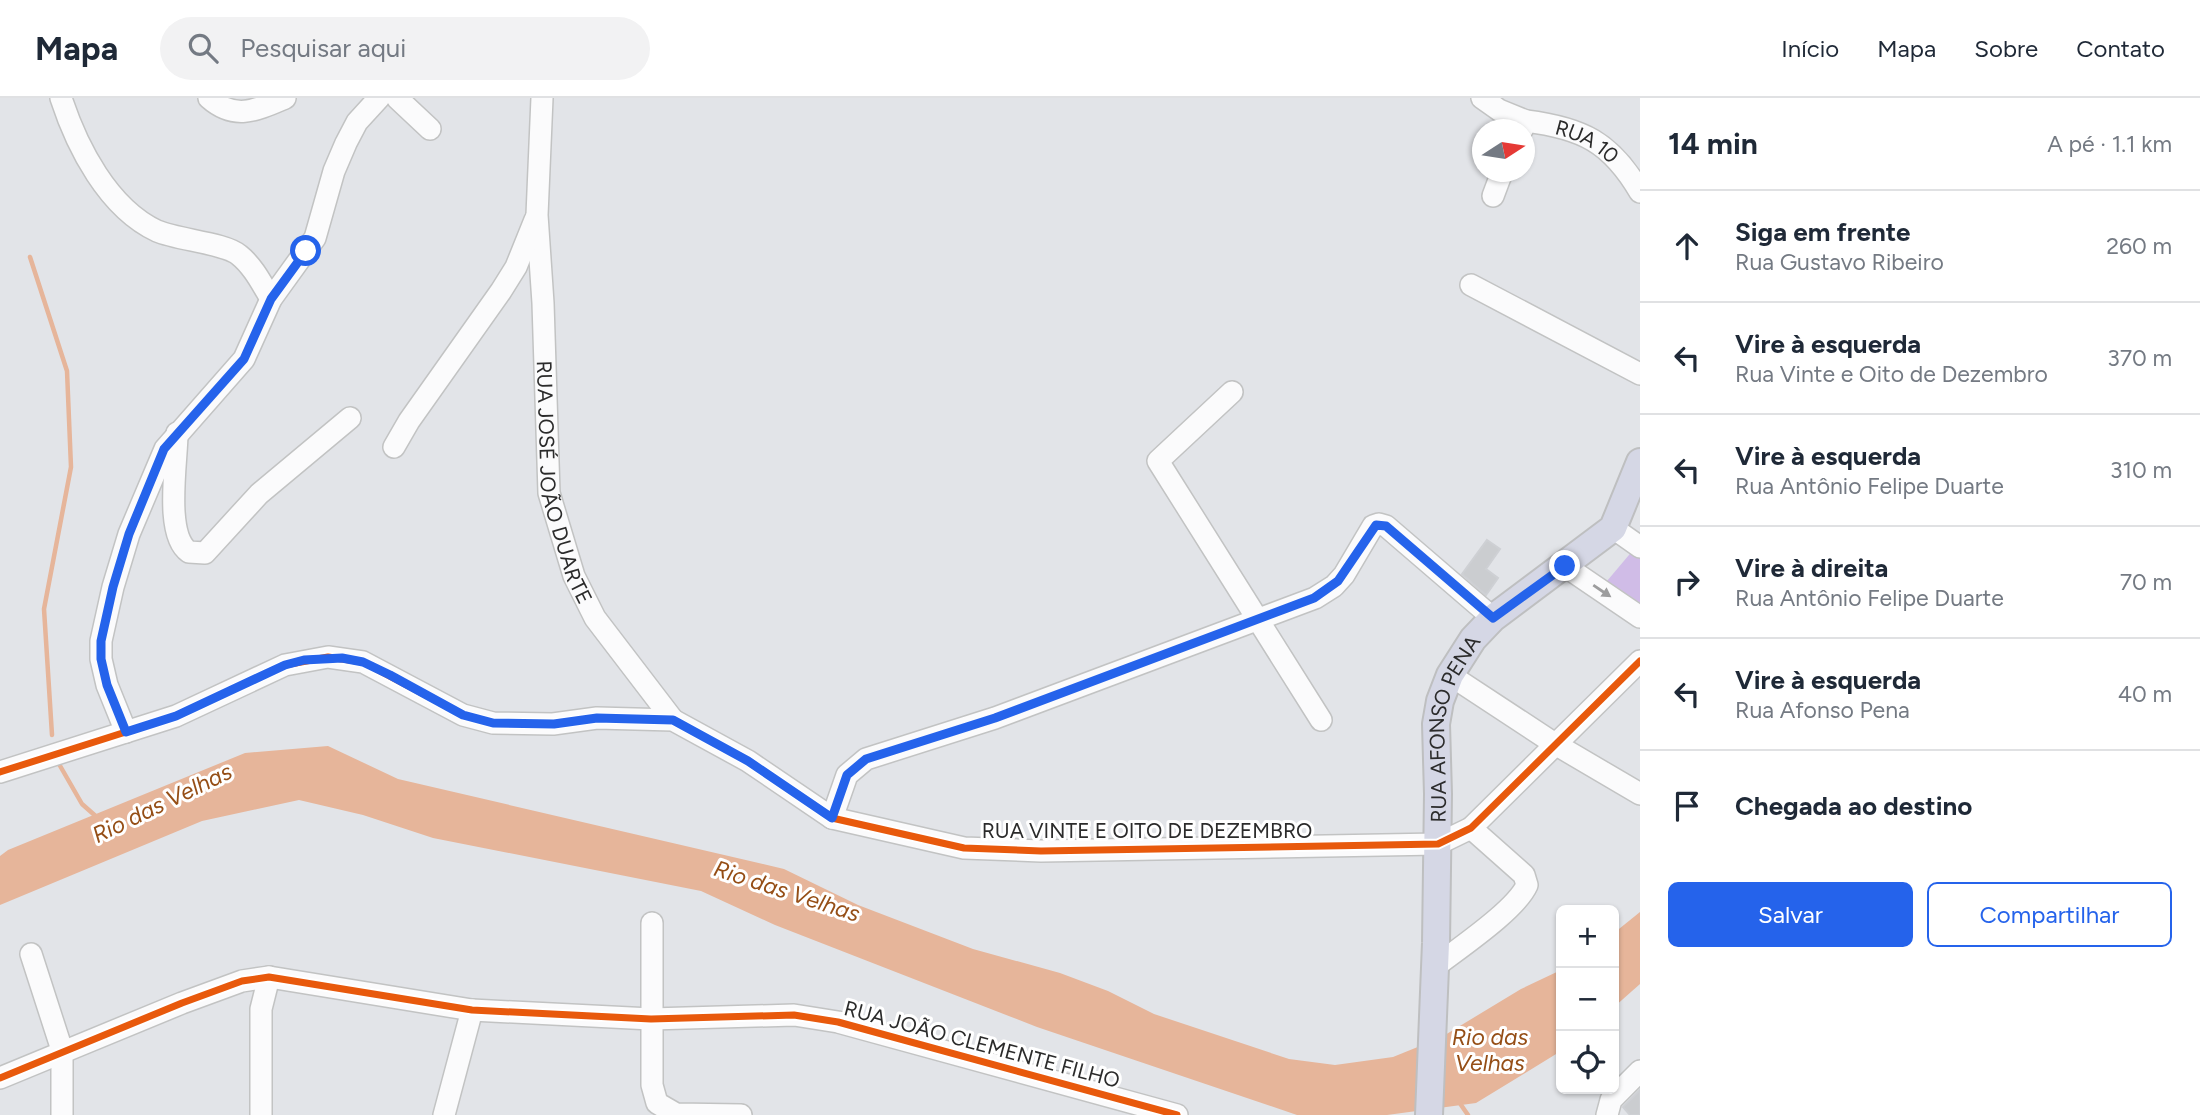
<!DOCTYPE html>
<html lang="pt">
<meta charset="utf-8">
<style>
:root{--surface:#fff;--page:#f2f2f3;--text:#1f2937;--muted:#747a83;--line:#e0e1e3;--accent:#2563eb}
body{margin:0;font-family:Figtree,sans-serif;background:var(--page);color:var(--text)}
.controls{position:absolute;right:21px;bottom:21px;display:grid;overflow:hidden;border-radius:10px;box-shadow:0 2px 5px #0004}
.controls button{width:63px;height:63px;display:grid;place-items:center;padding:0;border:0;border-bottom:2px solid var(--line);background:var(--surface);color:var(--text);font:35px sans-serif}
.compass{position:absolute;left:1472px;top:21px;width:63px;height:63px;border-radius:50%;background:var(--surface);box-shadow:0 2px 5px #0004;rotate:78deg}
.stop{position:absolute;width:21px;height:21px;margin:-16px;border:5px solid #2563eb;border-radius:50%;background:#fff}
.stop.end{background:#2563eb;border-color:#fff;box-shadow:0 2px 7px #0008}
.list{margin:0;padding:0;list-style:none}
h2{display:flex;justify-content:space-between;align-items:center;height:91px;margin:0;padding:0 28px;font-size:30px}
h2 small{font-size:23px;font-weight:400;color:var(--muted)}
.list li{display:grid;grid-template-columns:46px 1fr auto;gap:21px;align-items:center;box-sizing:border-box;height:112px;padding:0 28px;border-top:2px solid var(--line)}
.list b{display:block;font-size:26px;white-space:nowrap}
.list p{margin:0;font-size:23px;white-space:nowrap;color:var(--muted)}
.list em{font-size:23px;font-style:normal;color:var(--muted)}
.actions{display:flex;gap:14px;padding:21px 28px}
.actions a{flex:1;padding:16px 0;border:2px solid var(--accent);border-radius:10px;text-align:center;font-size:24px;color:var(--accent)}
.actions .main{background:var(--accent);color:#fff}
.icon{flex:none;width:38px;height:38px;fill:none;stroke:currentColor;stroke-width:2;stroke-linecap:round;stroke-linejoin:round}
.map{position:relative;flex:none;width:1640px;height:1017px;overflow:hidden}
header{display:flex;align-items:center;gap:42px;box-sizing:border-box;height:98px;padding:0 35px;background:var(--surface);border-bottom:2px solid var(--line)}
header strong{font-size:33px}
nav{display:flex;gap:38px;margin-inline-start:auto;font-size:24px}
.search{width:490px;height:63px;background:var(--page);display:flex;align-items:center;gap:18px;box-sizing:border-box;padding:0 24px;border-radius:38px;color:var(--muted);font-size:26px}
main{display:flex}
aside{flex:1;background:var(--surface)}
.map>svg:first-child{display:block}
</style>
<header>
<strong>Mapa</strong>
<div class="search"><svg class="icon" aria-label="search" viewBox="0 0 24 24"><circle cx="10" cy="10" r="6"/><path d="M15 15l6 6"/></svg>Pesquisar aqui</div>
<nav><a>Início</a><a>Mapa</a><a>Sobre</a><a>Contato</a></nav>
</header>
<main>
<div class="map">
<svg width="1640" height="1017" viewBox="0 0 1640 1017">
<rect width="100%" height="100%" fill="#e2e4e8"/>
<polygon fill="#d0bce7" points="1634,451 1640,455 1640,505 1607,483"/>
<g fill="#e6b59a">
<polygon points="328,648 398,681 784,771 858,807 973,851 1060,875 1108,893 1154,916 1289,961 1335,967 1393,959 1440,940 1521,891 1561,872 1561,953 1476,1005 1387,1017 1297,1017 1037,929 775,827 701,793 433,740 363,717 299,702 202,723 0,807 0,758 8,752 245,655"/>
<polygon points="1640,814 1640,886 1614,909 1614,835"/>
</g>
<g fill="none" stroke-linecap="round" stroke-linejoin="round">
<g stroke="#e6b59a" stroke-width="4.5">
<polyline points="30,159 67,273 71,369 44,511 52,637"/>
<polyline points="59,666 82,706 99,721"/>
<polyline points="1459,1004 1468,1017"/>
</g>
</g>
<g fill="#cbcdd0" stroke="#ced0d4" stroke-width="2">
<polygon points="1487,442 1500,451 1486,471 1498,480 1486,497 1462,476"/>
<polygon points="1640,992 1640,1017 1630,1017 1623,1009"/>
</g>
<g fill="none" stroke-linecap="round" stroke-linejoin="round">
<g stroke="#c2c3c3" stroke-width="24">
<g id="minor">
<path d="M61 0C77 49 108 110 157 133 178 142 225 145 239 157 253 168 262 186 271 201"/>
<path d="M209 0C235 23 257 12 285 0"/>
<polyline points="397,0 430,31"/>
<path id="s1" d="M542 0 537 117 543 205 549 395 574 478 595 520 673 622"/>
<polyline points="1482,0 1499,12 1526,23"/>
<path id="s2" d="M1522 32 1526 23C1582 30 1611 44 1640 94"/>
<polyline points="1493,98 1502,74"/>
<polyline points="1471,187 1640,276"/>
<polyline points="1232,294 1158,363 1321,622"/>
<path d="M177 335C177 364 164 437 189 454L205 455 259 396 350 320"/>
<polyline points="394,349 409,323 501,193 516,169 535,122"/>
<polyline points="1613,430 1640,449"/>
<polyline points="1565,468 1640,519"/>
<polyline points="1450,577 1555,646 1640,696"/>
<polyline points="126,634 107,587 101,561 101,543 113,489 129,436 165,351 244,261 271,201 315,140 334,73 346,45 357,24 379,0"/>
<polyline points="0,674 176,618 285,567 328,559 363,564 463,617 493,625 553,626 597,620 673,622 748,663 832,720 964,750 1041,753 1438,746 1471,730 1640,563"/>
<polyline points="832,720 847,677 866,661 995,620 1315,500 1334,488 1344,477 1373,428 1379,426 1386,428 1493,520"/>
<polyline points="652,825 652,987 657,1005 676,1016 741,1017"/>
<polyline points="31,856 62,952 62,1017"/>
<path d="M1436 868C1459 850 1516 812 1527 787L1524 777 1471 730"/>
<polyline points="0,980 182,905 242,883 269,879 472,912 651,921 794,917 838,924 1177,1017"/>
<polyline points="261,1017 261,911 269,879"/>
<polyline points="444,1017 472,912"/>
<polyline points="1607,1017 1611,1002 1640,973"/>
</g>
</g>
<g stroke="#bebfc0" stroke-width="30">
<g id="major">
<path id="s3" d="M1429 1017 1436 845 1438 696 1436 626 1440 603 1450 577 1473 541 1493 520 1613 430 1640 364"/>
</g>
</g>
<use href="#minor" stroke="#fbfbfc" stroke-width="21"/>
<use href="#major" stroke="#d5d7e5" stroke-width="26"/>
<g stroke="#fff" stroke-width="11">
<g id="cycleway">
<polyline points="0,674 176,618 285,567 328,559 363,564 463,617 493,625 553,626 597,620 673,622 748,663 832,720 964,750 1041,753 1438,746 1471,730 1640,563"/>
<polyline points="0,980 182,905 242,883 269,879 472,912 651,921 794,917 838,924 1177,1017"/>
</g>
</g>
<use href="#cycleway" stroke="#e8590c" stroke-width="7"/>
</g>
<defs><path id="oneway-solid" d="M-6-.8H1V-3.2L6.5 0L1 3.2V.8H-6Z" transform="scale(1.75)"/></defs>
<use fill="#9d9d9e" href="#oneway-solid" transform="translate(1602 493) rotate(34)"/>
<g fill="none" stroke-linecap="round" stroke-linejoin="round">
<polyline stroke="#2563eb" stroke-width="9" points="306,153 271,201 244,261 164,351 129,436 113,489 101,543 101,561 107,587 126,634 176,618 285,567 304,562 342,560 363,564 390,577 463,617 493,625 554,626 597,620 673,622 748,663 832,720 847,677 866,661 995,620 1314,500 1338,483 1376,427 1386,428 1493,520 1565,468"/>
</g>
<g text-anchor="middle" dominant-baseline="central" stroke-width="6" stroke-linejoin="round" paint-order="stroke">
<g font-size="21" fill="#2b2b2b" stroke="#fff">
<text stroke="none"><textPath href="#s2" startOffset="75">RUA 10</textPath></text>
<text stroke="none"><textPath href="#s1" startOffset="387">RUA JOSÉ JOÃO DUARTE</textPath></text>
<text stroke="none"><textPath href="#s3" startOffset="390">RUA AFONSO PENA</textPath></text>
<text x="1147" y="732">RUA VINTE E OITO DE DEZEMBRO</text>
<text transform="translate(982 946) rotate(15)">RUA JOÃO CLEMENTE FILHO</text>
</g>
<g font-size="23" font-style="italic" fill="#954e16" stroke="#fff">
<text transform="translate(162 705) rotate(-26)">Rio das Velhas</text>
<text transform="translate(787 793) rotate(18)">Rio das Velhas</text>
<text x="1490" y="939">Rio das<tspan x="1490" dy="26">Velhas</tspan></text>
</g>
</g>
</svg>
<div class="controls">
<button>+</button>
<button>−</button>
<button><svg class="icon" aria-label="locate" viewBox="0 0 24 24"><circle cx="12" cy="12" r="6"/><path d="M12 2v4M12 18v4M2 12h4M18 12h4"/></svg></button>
</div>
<svg class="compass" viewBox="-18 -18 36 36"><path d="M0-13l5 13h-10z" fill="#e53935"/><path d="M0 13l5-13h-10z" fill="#747a83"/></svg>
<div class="stop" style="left:306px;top:153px"></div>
<div class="stop end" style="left:1565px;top:468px"></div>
</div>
<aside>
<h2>14 min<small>A pé · 1.1 km</small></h2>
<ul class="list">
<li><svg class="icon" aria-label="ahead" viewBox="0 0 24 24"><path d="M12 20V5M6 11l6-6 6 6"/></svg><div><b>Siga em frente</b><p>Rua Gustavo Ribeiro</p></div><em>260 m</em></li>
<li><svg class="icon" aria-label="left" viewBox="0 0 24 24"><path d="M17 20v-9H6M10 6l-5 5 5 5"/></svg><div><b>Vire à esquerda</b><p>Rua Vinte e Oito de Dezembro</p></div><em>370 m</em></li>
<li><svg class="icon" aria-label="left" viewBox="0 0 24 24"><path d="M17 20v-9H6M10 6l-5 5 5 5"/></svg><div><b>Vire à esquerda</b><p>Rua Antônio Felipe Duarte</p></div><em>310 m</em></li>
<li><svg class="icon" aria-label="right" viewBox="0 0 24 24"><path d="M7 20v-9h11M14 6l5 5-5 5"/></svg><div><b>Vire à direita</b><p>Rua Antônio Felipe Duarte</p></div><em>70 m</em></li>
<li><svg class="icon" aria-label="left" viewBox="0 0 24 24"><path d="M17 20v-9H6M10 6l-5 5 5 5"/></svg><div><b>Vire à esquerda</b><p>Rua Afonso Pena</p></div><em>40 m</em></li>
<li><svg class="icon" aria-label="arrive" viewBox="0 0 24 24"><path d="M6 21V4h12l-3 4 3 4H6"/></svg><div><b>Chegada ao destino</b></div></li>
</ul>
<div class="actions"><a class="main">Salvar</a><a>Compartilhar</a></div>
</aside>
</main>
